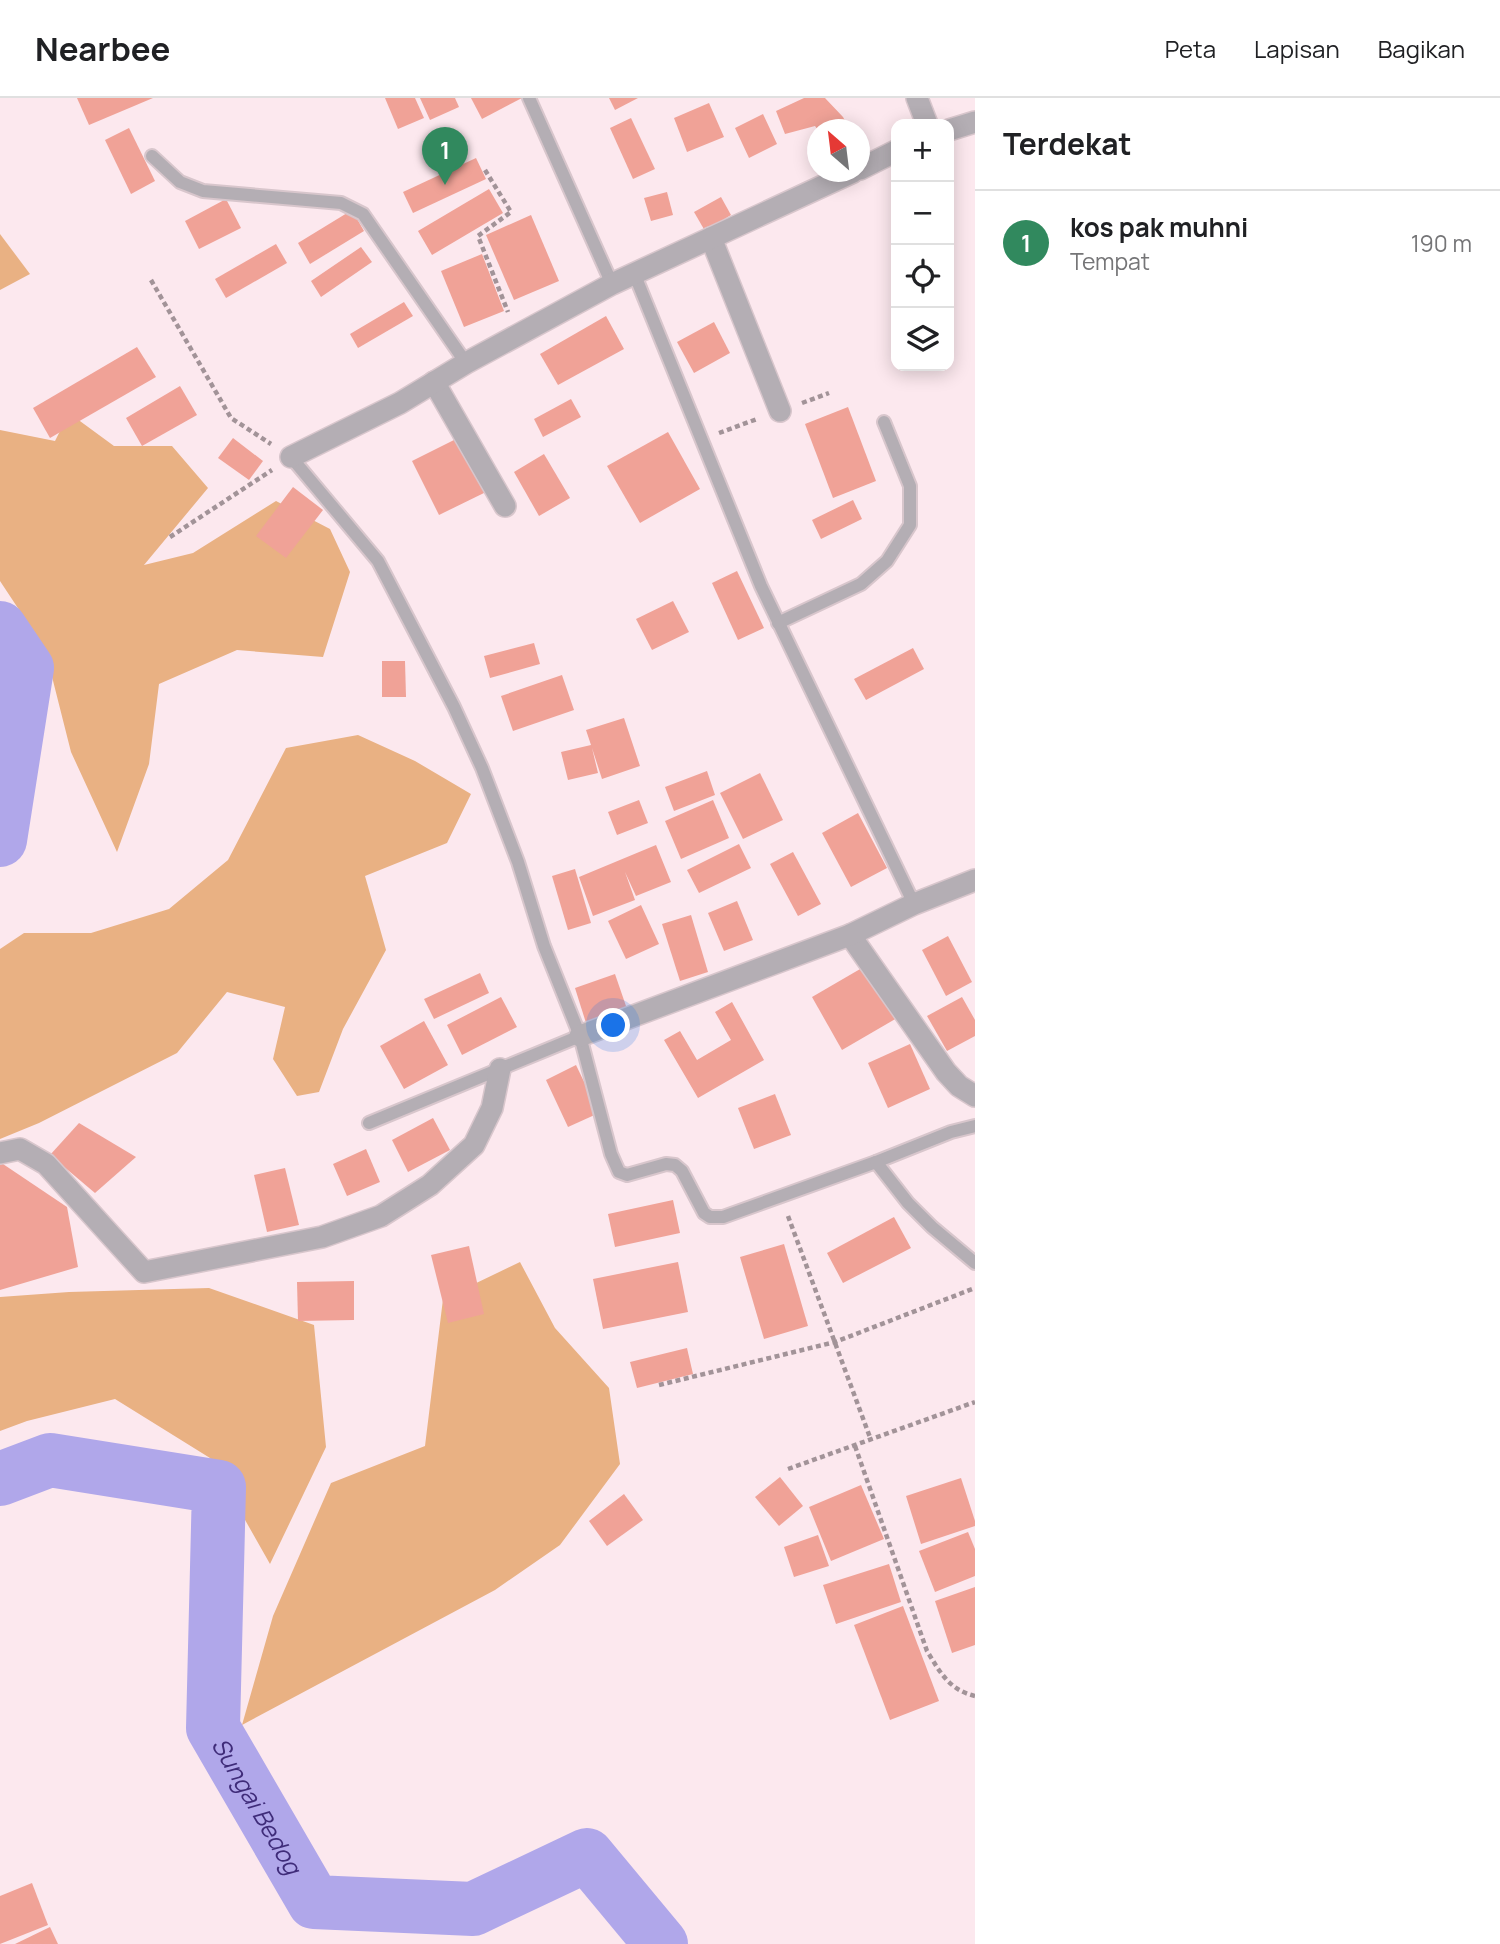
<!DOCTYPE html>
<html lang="id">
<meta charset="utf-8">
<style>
:root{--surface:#fff;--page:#f2f2f2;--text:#202124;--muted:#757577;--line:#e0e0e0;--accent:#31895e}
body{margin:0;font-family:Manrope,sans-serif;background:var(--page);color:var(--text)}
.controls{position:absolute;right:21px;top:21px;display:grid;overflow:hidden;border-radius:14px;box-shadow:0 4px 18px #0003}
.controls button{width:63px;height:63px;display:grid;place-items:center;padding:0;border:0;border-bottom:2px solid var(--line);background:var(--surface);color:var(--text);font:35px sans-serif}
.compass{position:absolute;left:807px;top:21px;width:63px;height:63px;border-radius:50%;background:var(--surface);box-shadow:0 4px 18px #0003;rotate:332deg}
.you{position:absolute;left:614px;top:928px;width:24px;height:24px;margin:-18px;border:5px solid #fff;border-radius:50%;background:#1a73e8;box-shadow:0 0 0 10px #1a73e833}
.badge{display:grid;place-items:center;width:46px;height:46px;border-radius:50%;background:var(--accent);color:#fff;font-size:23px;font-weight:700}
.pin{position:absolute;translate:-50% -58px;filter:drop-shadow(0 2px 4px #0008)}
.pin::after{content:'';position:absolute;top:37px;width:24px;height:21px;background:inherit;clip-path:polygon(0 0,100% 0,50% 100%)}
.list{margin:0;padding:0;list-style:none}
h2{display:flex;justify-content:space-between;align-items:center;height:91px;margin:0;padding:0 28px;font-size:30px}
h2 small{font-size:23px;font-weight:400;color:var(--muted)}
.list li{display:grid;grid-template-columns:46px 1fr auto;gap:21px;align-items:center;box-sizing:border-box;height:105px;padding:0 28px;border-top:2px solid var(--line)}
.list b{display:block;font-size:26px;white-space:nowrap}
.list p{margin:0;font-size:23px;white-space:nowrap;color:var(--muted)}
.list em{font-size:23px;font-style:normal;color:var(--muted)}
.icon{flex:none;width:38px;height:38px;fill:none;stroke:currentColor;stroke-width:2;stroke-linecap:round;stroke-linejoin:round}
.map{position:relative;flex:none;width:975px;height:1846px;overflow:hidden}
header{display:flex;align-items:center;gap:42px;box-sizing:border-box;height:98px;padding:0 35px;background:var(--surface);border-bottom:2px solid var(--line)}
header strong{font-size:33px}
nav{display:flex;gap:38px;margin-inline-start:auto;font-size:24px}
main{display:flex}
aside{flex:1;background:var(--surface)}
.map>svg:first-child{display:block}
</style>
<header>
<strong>Nearbee</strong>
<nav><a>Peta</a><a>Lapisan</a><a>Bagikan</a></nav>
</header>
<main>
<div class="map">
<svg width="975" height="1846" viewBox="0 0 975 1846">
<rect width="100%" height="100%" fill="#fce8ee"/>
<g fill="#e9b183">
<polygon points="0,136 30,176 0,192"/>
<polygon points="69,315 114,348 172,348 208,390 144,467 193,455 276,403 330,431 350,474 323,559 237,552 159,586 149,666 117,754 71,654 45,551 0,483 0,332 55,343"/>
<polygon points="358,637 415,663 471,696 447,745 365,778 386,852 343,931 319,994 297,998 273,961 285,909 227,894 177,955 39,1025 0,1041 0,851 24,835 91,835 169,811 228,762 286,650"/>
<polygon points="520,1164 555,1230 609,1290 620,1366 560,1447 495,1492 242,1627 273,1518 331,1385 425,1348 443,1201"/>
<polygon points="209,1190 314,1227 326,1349 270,1466 210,1360 115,1301 27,1323 0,1333 0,1199 69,1194"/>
</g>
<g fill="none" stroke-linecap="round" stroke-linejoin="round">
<g stroke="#b0a7ea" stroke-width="54">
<polyline points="0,530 27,570 0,742"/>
<path id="s1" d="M0 1381 50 1362 219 1389 213 1630 314 1804 473 1811 587 1757 661 1846"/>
</g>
</g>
<g fill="#f0a297">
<polygon points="77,0 153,0 89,27"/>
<polygon points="385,0 415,0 424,20 398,31"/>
<polygon points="420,0 455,0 459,9 430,22"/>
<polygon points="471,0 522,0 482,21"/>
<polygon points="609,0 638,0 615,12"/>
<polygon points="804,0 825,0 843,19 850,32 818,32 815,28 785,36 776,13"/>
<polygon points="709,5 724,39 687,54 674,20"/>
<polygon points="763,16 777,46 749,60 735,30"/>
<polygon points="631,20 655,71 633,81 610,30"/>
<polygon points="129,30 155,83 131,96 105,42"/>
<polygon points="476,60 486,81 413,115 403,94"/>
<polygon points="489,91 503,115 432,157 418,133"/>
<polygon points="667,94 673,117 651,123 644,100"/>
<polygon points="721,99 731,117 705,133 694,114"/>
<polygon points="226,101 241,130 199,151 185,123"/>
<polygon points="352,112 364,133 310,166 298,145"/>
<polygon points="531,117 559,183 514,202 486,137"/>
<polygon points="276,146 287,165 226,200 215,181"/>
<polygon points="361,149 372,164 321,199 311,183"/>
<polygon points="482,156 504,213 464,229 441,173"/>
<polygon points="404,204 413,218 358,250 350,236"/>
<polygon points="606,218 624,251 558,287 540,256"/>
<polygon points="714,224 730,255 694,275 677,244"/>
<polygon points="137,249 156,279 50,340 33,310"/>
<polygon points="180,288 197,317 142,348 126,320"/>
<polygon points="571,301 581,319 543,339 534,321"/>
<polygon points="848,309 876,383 833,400 805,326"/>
<polygon points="668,334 700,391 640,425 607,368"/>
<polygon points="233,340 263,363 249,382 218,360"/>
<polygon points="458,340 486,394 439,417 412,363"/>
<polygon points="544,356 570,400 539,418 514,374"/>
<polygon points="293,389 323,412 286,460 256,438"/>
<polygon points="853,402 862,421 821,441 812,422"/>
<polygon points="737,473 764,530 738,542 712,485"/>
<polygon points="673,503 689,534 652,552 636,521"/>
<polygon points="534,545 540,566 490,580 484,558"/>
<polygon points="913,550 924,571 866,602 854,581"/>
<polygon points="382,563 405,563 406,599 382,599"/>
<polygon points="562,577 574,612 513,633 501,598"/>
<polygon points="624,620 640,668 602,681 592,650 598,675 568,682 561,654 591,647 586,632"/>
<polygon points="707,673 715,697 674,713 665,689"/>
<polygon points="760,675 783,722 743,741 720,695"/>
<polygon points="639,702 648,725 617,737 608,714"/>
<polygon points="713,702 729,740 681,761 665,723"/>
<polygon points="858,715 887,770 851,789 822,735"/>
<polygon points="739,746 751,770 699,795 687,772"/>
<polygon points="656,747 671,784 636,798 625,774 635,802 593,818 579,779"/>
<polygon points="793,754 821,806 798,818 770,766"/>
<polygon points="575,771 591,825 568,832 552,778"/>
<polygon points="737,803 753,842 724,853 708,815"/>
<polygon points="641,807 659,846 626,861 608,823"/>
<polygon points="691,817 708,874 680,883 662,826"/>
<polygon points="948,838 972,884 946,898 922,852"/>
<polygon points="867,867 897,920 842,952 812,899"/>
<polygon points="480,875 489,895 434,921 424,901"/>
<polygon points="615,876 627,911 586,925 575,890"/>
<polygon points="501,899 517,929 462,957 447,927"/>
<polygon points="962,899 975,922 975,938 947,953 927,918"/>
<polygon points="732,904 764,962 698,1000 664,942 680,933 697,962 731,942 715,914"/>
<polygon points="424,923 448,967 404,991 380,948"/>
<polygon points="910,946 930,991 888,1010 868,965"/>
<polygon points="576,967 599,1015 568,1029 546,982"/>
<polygon points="775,996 791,1037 754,1051 738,1010"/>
<polygon points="433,1020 450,1052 408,1074 392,1042"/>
<polygon points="79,1025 136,1059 95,1095 50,1057"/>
<polygon points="366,1051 380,1084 347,1098 333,1066"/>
<polygon points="0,1064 67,1109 78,1169 0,1192"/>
<polygon points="285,1070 299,1127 267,1134 254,1077"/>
<polygon points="673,1102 680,1135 615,1149 608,1116"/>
<polygon points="894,1119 911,1150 843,1185 827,1155"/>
<polygon points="784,1146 808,1228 764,1241 740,1159"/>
<polygon points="469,1148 484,1216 448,1225 431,1157"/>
<polygon points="678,1164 688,1214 603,1231 593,1181"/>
<polygon points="354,1183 354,1222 298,1223 297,1184"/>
<polygon points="687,1250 693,1276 637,1290 630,1264"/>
<polygon points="780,1379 803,1408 779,1428 755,1399"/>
<polygon points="961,1380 975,1423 975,1428 921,1446 906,1398"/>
<polygon points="861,1387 884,1441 831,1463 809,1409"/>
<polygon points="624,1396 643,1422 607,1448 589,1423"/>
<polygon points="968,1434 975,1451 975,1478 935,1494 919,1453"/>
<polygon points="818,1437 829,1468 794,1479 784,1449"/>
<polygon points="889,1466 901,1504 836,1526 823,1487"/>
<polygon points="975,1489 975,1547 952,1555 935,1503"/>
<polygon points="903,1508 939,1603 890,1622 854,1527"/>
<polygon points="32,1785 48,1827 0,1846 0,1798"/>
<polygon points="50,1829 58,1846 15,1846"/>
</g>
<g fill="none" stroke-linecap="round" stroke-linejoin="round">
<g stroke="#d8c6cc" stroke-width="16">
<g id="lane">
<polyline points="529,0 612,186"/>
<polyline points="152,58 180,84 203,93 341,105 363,116 466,265"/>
<polyline points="634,175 761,488 914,806"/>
<polyline points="291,359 378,463 454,609 482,670 518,764 544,848 580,938 611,1056 619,1074 627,1077 666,1066 675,1067 682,1073 704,1115 710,1119 723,1119 876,1064 951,1034 975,1028"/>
<polyline points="778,525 861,486 887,463 910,427 910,388 884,324"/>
<polyline points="369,1025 580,938"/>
<polyline points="876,1064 908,1105 932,1129 975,1165"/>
</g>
</g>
<g stroke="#d8c6cc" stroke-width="24">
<g id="street">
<polyline points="917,0 927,26"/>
<polyline points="949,32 975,24"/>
<polyline points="860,71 896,53"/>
<polyline points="711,140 780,313"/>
<polyline points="434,284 505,408"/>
<polyline points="291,359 400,305 466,265 612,186 853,74"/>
<polyline points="850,837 946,974 959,988 975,998"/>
<polyline points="580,938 850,837 914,806 975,782"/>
<polyline points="0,1055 20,1051 46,1066 144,1174 322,1139 381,1118 430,1087 474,1047 492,1010 500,971"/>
</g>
</g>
<g stroke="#a29398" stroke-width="4.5" stroke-dasharray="5 3.5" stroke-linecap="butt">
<polyline points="485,72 511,114 478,138 508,214"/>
<polyline points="151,182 231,320 271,346"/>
<polyline points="802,305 829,295"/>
<polyline points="719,335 757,321"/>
<polyline points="170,439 272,372"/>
<polyline points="788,1118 871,1342"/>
<polyline points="659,1287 835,1244 975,1190"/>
<path d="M855 1348 927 1553C940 1574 949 1592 975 1598"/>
<polyline points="788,1371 975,1304"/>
</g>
<use href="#lane" stroke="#b4aeb4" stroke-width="12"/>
<use href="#street" stroke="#b4aeb4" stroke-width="21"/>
</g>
<g text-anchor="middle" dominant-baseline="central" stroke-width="7" stroke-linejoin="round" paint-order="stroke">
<g font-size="24" font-style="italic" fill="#3f2c79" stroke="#fff">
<text stroke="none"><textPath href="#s1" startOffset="555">Sungai Bedog</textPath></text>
</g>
</g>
</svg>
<div class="controls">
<button>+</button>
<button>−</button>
<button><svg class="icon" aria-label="locate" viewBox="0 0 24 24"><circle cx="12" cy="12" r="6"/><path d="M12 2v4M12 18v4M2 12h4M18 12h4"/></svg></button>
<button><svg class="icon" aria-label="layers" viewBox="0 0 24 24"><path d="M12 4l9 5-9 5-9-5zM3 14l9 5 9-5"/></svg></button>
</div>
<svg class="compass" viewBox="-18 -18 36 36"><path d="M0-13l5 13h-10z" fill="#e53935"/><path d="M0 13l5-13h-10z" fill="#757577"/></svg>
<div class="you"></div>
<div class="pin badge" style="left:445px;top:87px">1</div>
</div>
<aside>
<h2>Terdekat<small></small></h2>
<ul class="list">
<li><span class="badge">1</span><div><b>kos pak muhni</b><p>Tempat</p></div><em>190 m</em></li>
</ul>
</aside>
</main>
